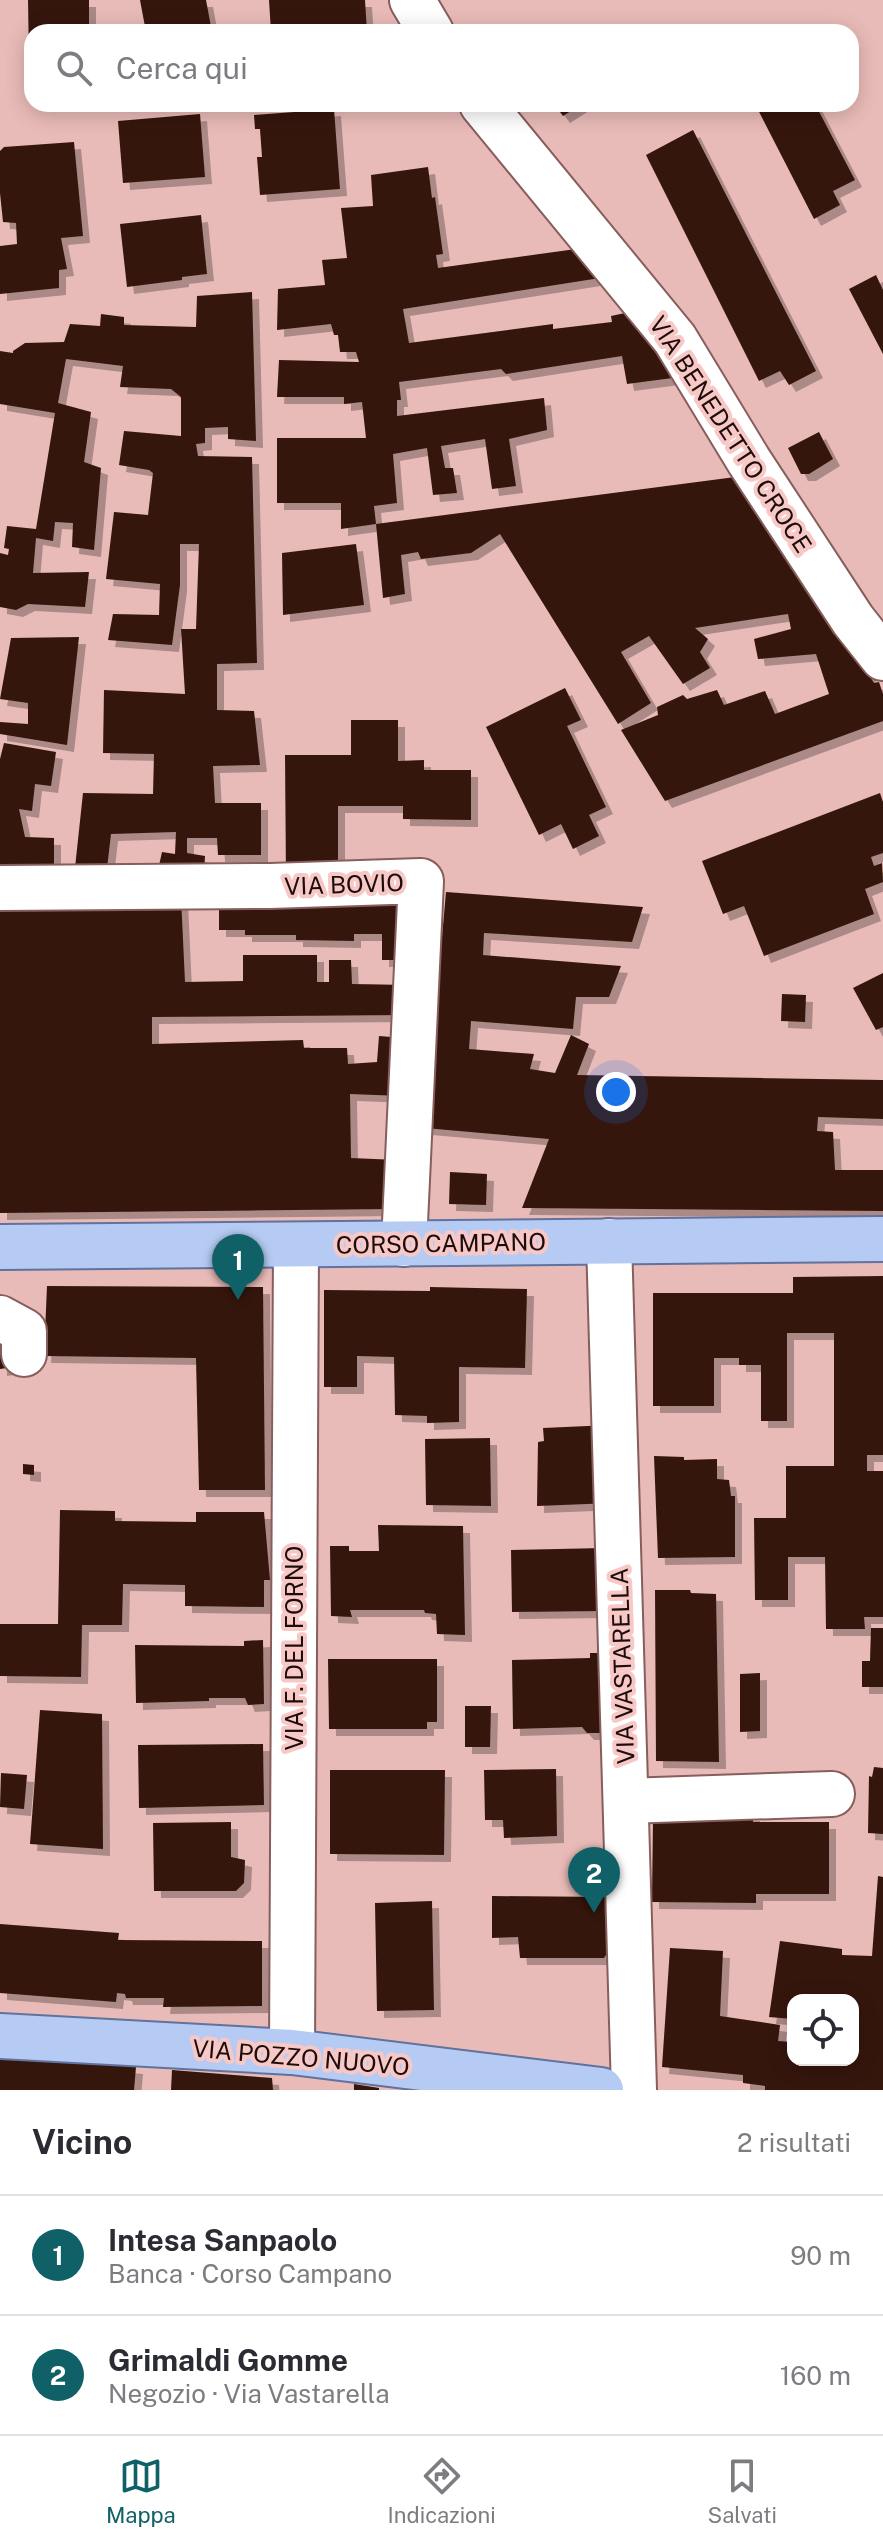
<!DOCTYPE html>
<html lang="it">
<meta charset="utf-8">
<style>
:root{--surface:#fff;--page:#f7f7f7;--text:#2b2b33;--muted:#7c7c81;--line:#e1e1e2;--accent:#106167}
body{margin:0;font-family:"Public Sans",sans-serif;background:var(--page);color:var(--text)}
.controls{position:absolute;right:24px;bottom:24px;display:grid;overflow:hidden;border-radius:16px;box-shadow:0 4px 20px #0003}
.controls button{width:72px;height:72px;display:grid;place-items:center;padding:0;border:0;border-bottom:2px solid var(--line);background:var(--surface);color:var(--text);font:40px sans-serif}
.you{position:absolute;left:616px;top:1092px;width:28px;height:28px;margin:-20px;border:6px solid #fff;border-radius:50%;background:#1a73e8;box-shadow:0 0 0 12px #1a73e833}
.badge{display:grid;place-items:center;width:52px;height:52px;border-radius:50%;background:var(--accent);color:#fff;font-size:26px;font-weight:700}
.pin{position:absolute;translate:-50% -66px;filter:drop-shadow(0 2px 4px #0008)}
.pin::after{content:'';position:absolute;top:42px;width:28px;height:24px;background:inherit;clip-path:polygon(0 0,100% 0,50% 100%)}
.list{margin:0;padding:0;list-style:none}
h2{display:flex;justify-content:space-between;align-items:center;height:104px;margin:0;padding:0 32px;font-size:34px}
h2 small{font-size:26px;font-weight:400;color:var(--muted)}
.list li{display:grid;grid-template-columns:52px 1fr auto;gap:24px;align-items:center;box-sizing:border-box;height:120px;padding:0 32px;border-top:2px solid var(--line)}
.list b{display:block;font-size:30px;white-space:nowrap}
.list p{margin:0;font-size:26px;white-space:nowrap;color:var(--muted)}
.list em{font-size:26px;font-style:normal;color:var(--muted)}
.icon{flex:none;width:44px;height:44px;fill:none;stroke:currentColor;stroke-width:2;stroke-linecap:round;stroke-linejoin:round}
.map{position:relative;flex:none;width:883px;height:2090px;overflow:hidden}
.search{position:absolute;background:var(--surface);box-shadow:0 4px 20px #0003;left:24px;right:24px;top:24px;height:88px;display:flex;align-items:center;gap:20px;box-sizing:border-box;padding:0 28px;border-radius:24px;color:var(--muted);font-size:30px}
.sheet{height:344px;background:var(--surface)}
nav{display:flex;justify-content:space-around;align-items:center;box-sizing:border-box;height:112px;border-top:2px solid var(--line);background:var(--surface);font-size:22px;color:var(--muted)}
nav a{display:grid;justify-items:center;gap:4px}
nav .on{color:var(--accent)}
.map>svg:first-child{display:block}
</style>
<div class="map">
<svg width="883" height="2090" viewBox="0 0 883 2090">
<defs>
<filter id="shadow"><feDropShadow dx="7" dy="7" stdDeviation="0" flood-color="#0004"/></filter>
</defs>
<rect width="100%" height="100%" fill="#e9bbb8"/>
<g fill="#341609" filter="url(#shadow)">
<polygon points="28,0 89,0 89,32 32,32 32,59 29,59"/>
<polygon points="140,0 206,0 212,32 146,32"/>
<polygon points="269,0 365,0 367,32 271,32"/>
<polygon points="554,104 582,104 563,116"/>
<polygon points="755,104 815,104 855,180 833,191 840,205 814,219"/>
<polygon points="334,109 340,189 260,195 257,157 262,157 260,129 255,129 254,115"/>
<polygon points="200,114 205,177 123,183 118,121"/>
<polygon points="693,130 816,371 789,385 780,371 759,381 646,155"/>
<polygon points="74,142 83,236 61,238 67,269 59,270 59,288 0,294 0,246 17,244 16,223 3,222 0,193 0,151 4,147"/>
<polygon points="428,167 432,198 435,197 443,254 436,255 438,268 576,249 600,278 403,309 409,343 553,324 553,329 612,322 611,316 625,313 630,320 636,315 680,377 627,384 622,356 506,374 501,369 399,382 401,400 397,400 397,416 544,398 547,430 509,439 516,486 492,489 485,439 441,446 445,468 453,468 457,493 433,495 427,448 393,454 397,503 374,506 376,524 341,529 341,503 277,503 277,438 366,438 362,402 344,404 344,397 277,397 279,360 359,362 356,352 340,352 338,335 334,335 331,324 277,330 278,289 325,285 322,260 347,258 341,208 373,206 371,175"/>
<polygon points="201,215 207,274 182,277 182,280 127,287 120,224"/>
<polygon points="876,275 883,290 883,354 849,289"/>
<polygon points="252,292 256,441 228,439 228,427 205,428 205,443 196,444 198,456 252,457 257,663 217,664 217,710 254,711 260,765 213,766 215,803 261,803 261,855 218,855 217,838 187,838 187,853 205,856 204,872 158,870 162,852 175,854 176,832 111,834 106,877 74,877 83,793 153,794 154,754 103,753 104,690 185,694 181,629 196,629 199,544 180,544 180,585 172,645 108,640 113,614 159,615 160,584 106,579 114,512 148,515 153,473 149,470 119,465 124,431 181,436 181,397 171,389 120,387 123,366 66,359 58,403 91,412 84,462 101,468 94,550 72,547 73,523 55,522 53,541 36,538 33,573 89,572 85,607 28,604 16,610 0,607 0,553 8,555 9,549 4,548 7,526 36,529 55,413 0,404 0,351 13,353 13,351 25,343 64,342 70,324 100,326 101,314 124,317 124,325 196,327 197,296"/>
<polygon points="819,432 833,459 809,474 801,474 788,448"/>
<polygon points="743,476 874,683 879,682 883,694 883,721 665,801 621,730 658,715 657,707 683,695 687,699 717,690 724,705 765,691 775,714 829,694 816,654 758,659 754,639 791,629 788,614 695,628 708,639 700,652 710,668 683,684 649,636 621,652 651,703 618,724 500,534 471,553 421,559 418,552 401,555 405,594 383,598 376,524"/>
<polygon points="356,544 364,605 283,615 282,553"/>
<polygon points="79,637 67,745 0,734 0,722 28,724 28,703 0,699 11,638"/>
<polygon points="565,688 581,720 567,726 606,807 589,815 599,836 573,849 561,824 539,835 486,727"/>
<polygon points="351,720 398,720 398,761 424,760 424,770 471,770 471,820 403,819 403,806 338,806 338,878 286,878 285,755 351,755"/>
<polygon points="4,743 56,752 51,786 35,784 32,811 19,809 25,837 54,838 54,877 0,873 0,759"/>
<polygon points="880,793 883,802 883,853 871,857 874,866 882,863 883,882 865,889 874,914 764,956 744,906 723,914 702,861"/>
<polygon points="446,892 643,907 632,942 484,933 483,955 621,966 609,997 576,997 573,1029 471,1021 469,1049 534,1054 530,1069 555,1073 571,1035 589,1044 577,1075 883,1080 883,1119 818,1117 817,1131 833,1132 835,1170 883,1170 883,1211 522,1208 549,1139 425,1128"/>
<polygon points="181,897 185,982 243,981 243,955 317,955 317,982 329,982 329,960 351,960 352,984 410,985 409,1015 152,1017 152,1044 303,1040 304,1048 347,1048 348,1064 377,1062 379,1036 404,1038 401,1096 350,1094 351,1158 398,1160 393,1209 0,1213 0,898"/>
<polygon points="219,904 413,904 413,960 382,960 382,934 354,934 354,941 296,940 296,935 245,935 245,930 219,930"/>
<polygon points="883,973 883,1027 876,1030 853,988"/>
<polygon points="782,994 806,995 805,1022 781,1021"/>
<polygon points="450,1172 487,1174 486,1205 449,1204"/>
<polygon points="883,1276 883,1455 867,1455 867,1471 883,1471 883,1617 864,1617 865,1629 826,1629 825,1557 788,1557 788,1600 755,1600 754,1518 786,1518 786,1466 834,1466 834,1333 787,1333 787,1421 761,1421 761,1365 739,1365 739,1358 714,1358 714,1406 653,1406 653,1293 793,1293 793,1277"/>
<polygon points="47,1286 263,1287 265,1490 199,1490 196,1358 44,1356"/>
<polygon points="430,1287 527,1289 525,1368 459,1367 459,1422 427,1423 427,1416 395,1415 394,1357 357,1356 357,1387 324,1387 324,1290 430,1291"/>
<polygon points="0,1338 7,1338 7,1368 0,1369"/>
<polygon points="610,1425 612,1503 537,1506 538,1442 544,1441 543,1428"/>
<polygon points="490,1438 491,1506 426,1505 425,1439"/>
<polygon points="654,1456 684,1457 684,1460 717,1459 717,1479 729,1480 731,1496 735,1496 735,1557 658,1558"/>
<polygon points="23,1464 34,1465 34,1475 23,1474"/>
<polygon points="60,1510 115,1511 115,1521 196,1522 196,1512 264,1512 270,1580 264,1580 264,1607 185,1606 185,1585 123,1584 122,1625 82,1625 81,1677 0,1676 0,1624 58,1624"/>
<polygon points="378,1525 463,1526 465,1635 437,1634 436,1614 425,1613 424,1610 350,1610 352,1617 331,1616 330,1546 349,1546 349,1551 379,1551"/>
<polygon points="604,1548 605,1611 512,1612 511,1550"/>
<polygon points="655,1590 690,1590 691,1593 716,1594 719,1762 656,1761"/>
<polygon points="871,1628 883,1628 883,1687 862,1687 862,1661 870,1661"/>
<polygon points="263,1640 264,1704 248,1705 245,1698 209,1698 209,1701 136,1703 135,1645 244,1646 244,1641"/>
<polygon points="590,1653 609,1653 611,1733 587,1733 582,1727 513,1729 512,1660 590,1658"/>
<polygon points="328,1659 437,1659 437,1722 427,1722 427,1729 329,1729"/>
<polygon points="760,1673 760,1731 740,1732 740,1674"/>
<polygon points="465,1706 491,1706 490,1747 465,1747"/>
<polygon points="40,1710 102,1714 103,1849 30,1844"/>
<polygon points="263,1744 264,1805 139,1808 138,1745"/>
<polygon points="874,1767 883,1768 883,1834 868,1833 869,1776 872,1777"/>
<polygon points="556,1769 557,1836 504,1838 503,1820 485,1820 484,1770"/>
<polygon points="330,1770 445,1770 444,1855 330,1854"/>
<polygon points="1,1773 27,1775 24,1809 0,1807"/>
<polygon points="753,1814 753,1822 829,1822 829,1894 756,1894 756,1903 652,1902 653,1817"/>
<polygon points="231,1822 231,1857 245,1860 244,1883 236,1891 154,1891 153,1823"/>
<polygon points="878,1876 883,1877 883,2090 765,2090 765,2086 743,2083 743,2075 662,2067 670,1948 723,1951 720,2016 780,2025 778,2041 792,2042 793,2060 853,2060 853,2000 793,2000 793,2019 769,2017 780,1941 842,1949 842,1955 872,1956"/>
<polygon points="492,1896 609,1897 611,1947 604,1958 520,1958 518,1937 492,1938"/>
<polygon points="432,1901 434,2010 377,2011 375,1903"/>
<polygon points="0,1924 119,1933 118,1940 262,1941 262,2006 163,2007 164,1998 126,1998 125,1994 117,1993 116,2002 0,1993"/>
<polygon points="0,2054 136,2067 134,2090 0,2090"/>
<polygon points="172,2070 272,2078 273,2090 171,2090"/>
<polygon points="354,2084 379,2088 379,2090 354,2090"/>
</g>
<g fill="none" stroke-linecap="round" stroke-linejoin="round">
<g stroke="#865e5c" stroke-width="48">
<g id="minor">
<polyline points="412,0 431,32"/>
<polyline points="482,104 675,339 749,461 853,620 883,658"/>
<polyline points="0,888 270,886 421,881 404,1244"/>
<polyline points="609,1241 634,2090"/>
<polyline points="0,1318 24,1331 24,1354"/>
<polyline points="626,1801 832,1794"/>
<polyline points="292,2052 296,1245"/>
</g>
</g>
<g stroke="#60729d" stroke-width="48">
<g id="major">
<polyline points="0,1247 883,1239"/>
<polyline points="0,2036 292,2052 601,2090"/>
</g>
</g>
<use href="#minor" stroke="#fff" stroke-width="44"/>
<use href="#major" stroke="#b5cbf3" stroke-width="44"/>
</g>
<g text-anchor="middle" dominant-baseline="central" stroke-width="8" stroke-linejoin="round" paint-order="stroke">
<g font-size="24" fill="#1c0d0c" stroke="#f7c8c5">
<text transform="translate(731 434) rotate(57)">VIA BENEDETTO CROCE</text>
<text transform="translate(344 884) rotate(-2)">VIA BOVIO</text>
<text transform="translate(441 1243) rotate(-1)">CORSO CAMPANO</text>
<text transform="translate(294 1648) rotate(-90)">VIA F. DEL FORNO</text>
<text transform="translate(622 1666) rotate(-92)">VIA VASTARELLA</text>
<text transform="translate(301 2057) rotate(5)">VIA POZZO NUOVO</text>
</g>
</g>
</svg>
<div class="controls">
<button><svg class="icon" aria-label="locate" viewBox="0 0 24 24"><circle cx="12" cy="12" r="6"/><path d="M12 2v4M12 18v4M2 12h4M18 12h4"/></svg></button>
</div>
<div class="you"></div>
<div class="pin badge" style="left:238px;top:1300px">1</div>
<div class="pin badge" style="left:594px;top:1913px">2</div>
<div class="search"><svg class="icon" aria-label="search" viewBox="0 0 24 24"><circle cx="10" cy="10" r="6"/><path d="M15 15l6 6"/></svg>Cerca qui</div>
</div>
<section class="sheet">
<h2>Vicino<small>2 risultati</small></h2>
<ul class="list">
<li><span class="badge">1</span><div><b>Intesa Sanpaolo</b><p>Banca · Corso Campano</p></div><em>90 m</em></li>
<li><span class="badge">2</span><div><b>Grimaldi Gomme</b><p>Negozio · Via Vastarella</p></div><em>160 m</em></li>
</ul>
</section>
<nav>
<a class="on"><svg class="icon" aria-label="map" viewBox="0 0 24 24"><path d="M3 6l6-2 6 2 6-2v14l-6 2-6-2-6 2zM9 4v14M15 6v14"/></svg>Mappa</a>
<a><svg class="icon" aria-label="directions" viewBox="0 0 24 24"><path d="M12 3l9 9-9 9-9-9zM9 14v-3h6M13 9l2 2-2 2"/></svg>Indicazioni</a>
<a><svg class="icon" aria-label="saved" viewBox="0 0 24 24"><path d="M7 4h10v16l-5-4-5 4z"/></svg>Salvati</a>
</nav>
